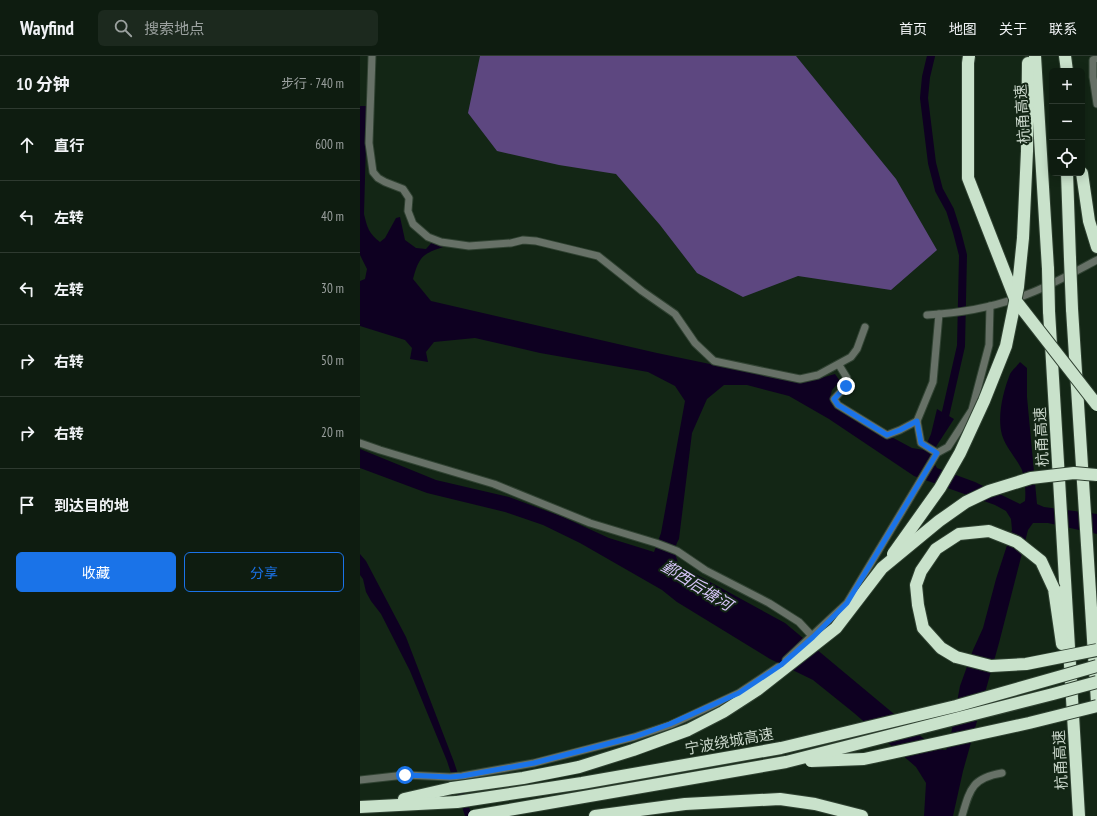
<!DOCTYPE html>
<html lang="zh">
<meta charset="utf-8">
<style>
:root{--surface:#0e1c10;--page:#1c291e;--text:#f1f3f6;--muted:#9ba19f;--line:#2e3a30;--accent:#1a73e8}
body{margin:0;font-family:"PT Sans Narrow","Noto Sans SC",sans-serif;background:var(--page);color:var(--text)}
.controls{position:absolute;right:12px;top:12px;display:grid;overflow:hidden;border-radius:6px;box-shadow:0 2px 10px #0003}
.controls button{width:36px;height:36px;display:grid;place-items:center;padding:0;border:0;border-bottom:1px solid var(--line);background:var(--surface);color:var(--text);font:20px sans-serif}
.stop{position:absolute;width:12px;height:12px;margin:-9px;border:3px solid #1a73e8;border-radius:50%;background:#fff}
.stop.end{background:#1a73e8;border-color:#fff;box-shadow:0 1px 4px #0008}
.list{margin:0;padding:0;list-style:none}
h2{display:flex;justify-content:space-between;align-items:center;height:52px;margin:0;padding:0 16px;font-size:17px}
h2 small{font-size:13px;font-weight:400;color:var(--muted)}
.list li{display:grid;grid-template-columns:26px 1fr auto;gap:12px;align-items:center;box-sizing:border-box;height:72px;padding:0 16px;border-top:1px solid var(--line)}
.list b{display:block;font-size:15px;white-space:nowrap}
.list em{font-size:13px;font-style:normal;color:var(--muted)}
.actions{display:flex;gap:8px;padding:12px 16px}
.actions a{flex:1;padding:9px 0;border:1px solid var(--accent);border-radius:6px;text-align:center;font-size:14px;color:var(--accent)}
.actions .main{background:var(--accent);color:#fff}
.icon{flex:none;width:22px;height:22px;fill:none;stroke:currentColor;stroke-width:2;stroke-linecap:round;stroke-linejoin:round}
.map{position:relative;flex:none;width:737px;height:760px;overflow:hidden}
header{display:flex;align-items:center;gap:24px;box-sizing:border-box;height:56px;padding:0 20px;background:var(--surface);border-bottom:1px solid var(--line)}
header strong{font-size:19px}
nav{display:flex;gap:22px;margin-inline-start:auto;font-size:14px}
.search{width:280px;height:36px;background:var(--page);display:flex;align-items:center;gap:10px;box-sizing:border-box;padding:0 14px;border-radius:6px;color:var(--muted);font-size:15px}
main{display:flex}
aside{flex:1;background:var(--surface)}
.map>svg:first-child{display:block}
</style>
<header>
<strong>Wayfind</strong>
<div class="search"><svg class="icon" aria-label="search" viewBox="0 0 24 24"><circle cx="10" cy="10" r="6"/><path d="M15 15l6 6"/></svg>搜索地点</div>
<nav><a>首页</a><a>地图</a><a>关于</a><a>联系</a></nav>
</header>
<main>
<aside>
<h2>10 分钟<small>步行 · 740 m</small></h2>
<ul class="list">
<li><svg class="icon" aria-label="ahead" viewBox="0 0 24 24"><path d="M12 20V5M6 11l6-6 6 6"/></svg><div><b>直行</b></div><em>600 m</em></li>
<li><svg class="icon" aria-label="left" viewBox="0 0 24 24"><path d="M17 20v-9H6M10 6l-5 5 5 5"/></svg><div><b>左转</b></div><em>40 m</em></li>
<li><svg class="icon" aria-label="left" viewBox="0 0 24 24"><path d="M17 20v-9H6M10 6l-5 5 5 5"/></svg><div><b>左转</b></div><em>30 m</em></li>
<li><svg class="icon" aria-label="right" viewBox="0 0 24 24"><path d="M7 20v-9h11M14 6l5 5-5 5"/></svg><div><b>右转</b></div><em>50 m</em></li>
<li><svg class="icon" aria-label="right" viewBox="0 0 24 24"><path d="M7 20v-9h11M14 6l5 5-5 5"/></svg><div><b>右转</b></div><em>20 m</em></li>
<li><svg class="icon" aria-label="arrive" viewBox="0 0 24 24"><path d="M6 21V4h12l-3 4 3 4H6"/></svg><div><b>到达目的地</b></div></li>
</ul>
<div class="actions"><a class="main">收藏</a><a>分享</a></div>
</aside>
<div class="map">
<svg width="737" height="760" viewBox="0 0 737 760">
<rect width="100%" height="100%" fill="#132615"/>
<polygon fill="#5d4780" points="120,0 436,0 536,123 577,194 531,234 438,220 383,241 337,217 300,169 256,118 199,109 137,95 108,57"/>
<g fill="#0e0021" fill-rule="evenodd">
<path d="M0 50H7L4 158C7 171 9 178 20 186L25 182 36 162 40 161 45 184 56 192 66 193 73 185 82 188 83 191C62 198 59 201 53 223L71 245 297 297 417 322 442 325 461 322 475 318 480 325 472 334 470 342 485 356 552 392 564 394 571 378 577 353 594 363 570 400 577 412 615 426 660 448 665 445C666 436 665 423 662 414 657 403 646 392 642 379 637 360 643 336 650 318 652 314 657 310 660 306L667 312V341L677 448 684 451 737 458V478L688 467H673L668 474 639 587 603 715 593 760H564L566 727 556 711 494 657 453 624 410 603 317 546 302 534 220 487 183 469 145 456 67 437 0 412V393L76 424 149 441 203 461 249 482 294 496 301 477 325 345 315 330 288 316 180 297 115 282 74 286 66 296 68 306 50 303 52 292 45 284 0 270V225L5 223 7 213 0 199ZM364 329H387L429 340 469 363 554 420 635 449 646 455 651 463 652 474 636 523 623 572 613 594 600 630 589 689 586 694 576 693 425 567 319 509C315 499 313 493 319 483L332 377 347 343Z"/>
<polygon points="0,498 6,505 46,581 94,706 112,760 105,760 87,705 50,615 21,558 11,545 6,536 3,523 0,519"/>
</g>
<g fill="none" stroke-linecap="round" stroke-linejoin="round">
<polyline stroke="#0e0021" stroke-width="8" points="571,0 566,21 564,42 572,107 579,134 590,154 597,176 603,199 601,290 583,369"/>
<g stroke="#304232" stroke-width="9">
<g id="minor">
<polyline points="12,0 9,87 13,116 18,122 25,126 43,133 49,142 48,155 53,168 68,181 81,186 109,190 151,187 163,184 176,185 238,200 282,235 315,258 335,287 354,305 440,323 458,319 491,301 497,293 505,271"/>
<polyline points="737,2 733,4 733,21 737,48"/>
<path d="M567 259C602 257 636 251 668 238 692 229 714 216 737 204"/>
<polyline points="479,309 487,322 486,330 474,343 478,349 527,379 540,374 557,365 573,326 579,258"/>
<polyline points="557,365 561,387 577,397"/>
<polyline points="0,387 20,394 134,428 230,467 296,487 317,495 345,514 409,547 439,566 453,581"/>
<polyline points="426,604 487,547 577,397 588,391 612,354 629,289 630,250"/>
<polyline points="0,724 45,719 90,721 102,720 174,707 274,681 310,669 379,637 418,611"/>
<path d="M602 760C610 733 612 722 642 717"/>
</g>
</g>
<g stroke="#304232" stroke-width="14">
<g id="motorway">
<polyline points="675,0 688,213"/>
<polyline points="705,0 707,15"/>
<polyline points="707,117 710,203"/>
<polyline points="722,117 729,165 737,191"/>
<polyline points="663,182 667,95 668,7"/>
<polyline points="712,253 737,646"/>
<polyline points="689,255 719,760"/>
<polyline points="694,533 702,588"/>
<polyline points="44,743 92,732"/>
<polyline points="0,751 97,746"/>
<polyline points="235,760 325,748 420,743 455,748 502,760"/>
</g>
</g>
<use href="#minor" stroke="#677167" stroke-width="7"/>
<use href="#motorway" stroke="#c9e2cb" stroke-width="12"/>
<g stroke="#304232" stroke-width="14" stroke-linecap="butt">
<g id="motorway-bridge">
<polyline points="609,0 608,7 608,122 656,245 737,349"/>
<polyline points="710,203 712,253"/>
<polyline points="688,213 689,255"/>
<polyline points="533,498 580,432 600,397 624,345 646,290 658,231 663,182"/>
<polyline points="694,533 681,505 657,486 629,475 599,478 576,493 561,515 556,529 558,549 563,572 581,592 596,601 631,610 666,608 737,594"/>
<polyline points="451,705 504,703 669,667 737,650"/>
<polyline points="92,732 163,722 219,711 273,694 328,674 363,656 397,634 476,572 522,512 579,465 606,446 629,435 671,422 714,417 737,419"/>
<polyline points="97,746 222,727 421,692 596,650 737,610"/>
<polyline points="114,760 426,706 693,638 737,626"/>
</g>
</g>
<use href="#motorway-bridge" stroke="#c9e2cb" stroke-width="12"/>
</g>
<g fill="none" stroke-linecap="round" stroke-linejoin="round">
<polyline stroke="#1a73e8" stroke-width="5" points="45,719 90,721 102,720 174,707 274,681 310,668 379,637 421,609 453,581 487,547 577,397 561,387 557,365 540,374 527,379 478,349 474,343 486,330"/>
</g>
<g text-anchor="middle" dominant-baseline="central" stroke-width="4" stroke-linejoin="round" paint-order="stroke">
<g font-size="15" fill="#c9d6ca" stroke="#132615">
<text transform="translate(662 58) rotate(-94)">杭甬高速</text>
<text transform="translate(681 381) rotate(-93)">杭甬高速</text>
<text transform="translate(369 685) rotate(-10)">宁波绕城高速</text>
<text transform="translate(700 704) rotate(-93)">杭甬高速</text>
</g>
<g font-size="16" font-style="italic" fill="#d7c5f9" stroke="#132615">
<text transform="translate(337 529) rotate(32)">鄞西后塘河</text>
</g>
</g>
</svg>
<div class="controls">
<button>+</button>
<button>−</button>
<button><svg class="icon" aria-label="locate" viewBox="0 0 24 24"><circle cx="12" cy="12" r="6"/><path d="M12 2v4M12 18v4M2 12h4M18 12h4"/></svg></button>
</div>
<div class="stop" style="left:45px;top:719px"></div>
<div class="stop end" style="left:486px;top:330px"></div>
</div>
</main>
